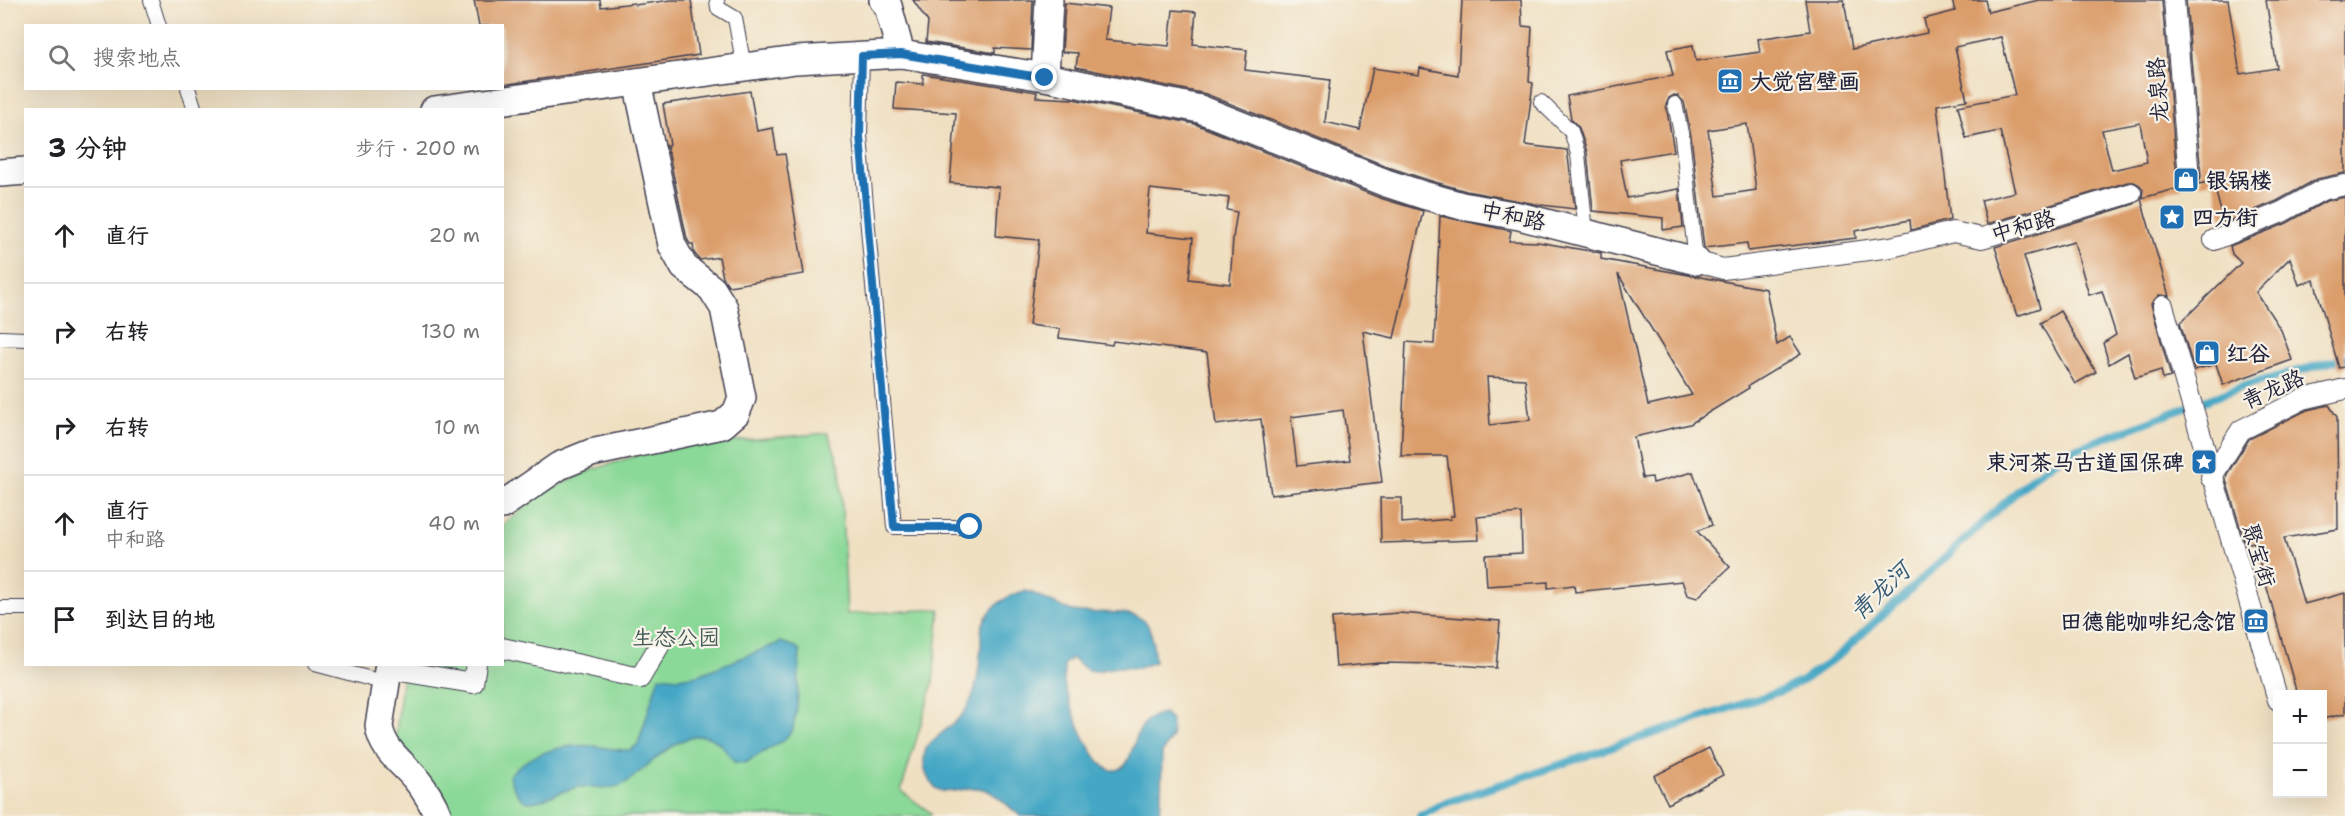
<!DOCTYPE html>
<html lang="zh">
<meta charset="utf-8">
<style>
:root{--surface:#fff;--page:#f6f6f6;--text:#202124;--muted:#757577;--line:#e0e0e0}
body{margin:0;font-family:"Shantell Sans","LXGW WenKai TC",sans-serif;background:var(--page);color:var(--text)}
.controls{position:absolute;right:18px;bottom:18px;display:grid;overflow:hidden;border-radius:0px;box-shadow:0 6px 24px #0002}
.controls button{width:54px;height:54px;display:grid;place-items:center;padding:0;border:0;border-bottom:2px solid var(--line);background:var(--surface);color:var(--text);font:30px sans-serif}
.stop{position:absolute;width:18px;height:18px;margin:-14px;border:4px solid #1f6fb2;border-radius:50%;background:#fff}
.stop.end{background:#1f6fb2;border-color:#fff;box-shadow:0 2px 6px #0008}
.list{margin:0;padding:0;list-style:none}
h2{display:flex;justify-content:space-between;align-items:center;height:78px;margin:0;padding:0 24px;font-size:26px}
h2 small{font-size:20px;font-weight:400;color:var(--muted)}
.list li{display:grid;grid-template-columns:39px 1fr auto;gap:18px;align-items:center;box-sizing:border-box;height:96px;padding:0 24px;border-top:2px solid var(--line)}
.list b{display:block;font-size:22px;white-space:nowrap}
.list p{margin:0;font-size:20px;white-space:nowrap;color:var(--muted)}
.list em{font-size:20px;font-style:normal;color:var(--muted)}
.icon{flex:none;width:33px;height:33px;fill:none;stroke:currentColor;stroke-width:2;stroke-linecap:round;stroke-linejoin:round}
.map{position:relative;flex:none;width:2345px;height:816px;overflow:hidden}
.search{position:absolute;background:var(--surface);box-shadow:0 6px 24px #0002;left:24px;top:24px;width:480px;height:66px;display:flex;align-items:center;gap:15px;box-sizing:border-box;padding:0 21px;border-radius:0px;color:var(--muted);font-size:22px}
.panel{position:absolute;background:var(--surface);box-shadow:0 6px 24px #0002;left:24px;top:108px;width:480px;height:558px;border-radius:0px}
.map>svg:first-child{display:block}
</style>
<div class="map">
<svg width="2345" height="816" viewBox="0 0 2345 816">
<rect width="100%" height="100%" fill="#f7f3e8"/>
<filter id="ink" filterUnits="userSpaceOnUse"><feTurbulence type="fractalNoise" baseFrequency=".0167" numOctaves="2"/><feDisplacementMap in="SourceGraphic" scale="12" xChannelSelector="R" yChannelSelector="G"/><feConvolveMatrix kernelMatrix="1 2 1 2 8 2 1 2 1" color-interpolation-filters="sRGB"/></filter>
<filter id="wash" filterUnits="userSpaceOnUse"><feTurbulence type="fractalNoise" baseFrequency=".008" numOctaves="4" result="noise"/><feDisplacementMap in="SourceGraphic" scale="24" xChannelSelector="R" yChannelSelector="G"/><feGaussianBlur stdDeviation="1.35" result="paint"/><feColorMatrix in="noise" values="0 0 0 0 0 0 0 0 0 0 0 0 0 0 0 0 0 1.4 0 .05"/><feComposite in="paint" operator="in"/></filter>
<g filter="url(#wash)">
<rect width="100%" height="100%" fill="#f0e0c2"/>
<polygon fill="#8bd998" stroke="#567e6a" stroke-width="1.5" points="828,433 840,466 847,614 940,609 933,683 901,791 931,813 930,816 449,816 395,742 404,665 502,664 503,525 543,493 586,472 663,447"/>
<g fill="#45a7c5" stroke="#346480" stroke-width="1.5">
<path d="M1026 591C1042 596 1058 607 1073 611 1095 616 1142 604 1150 630 1154 640 1153 652 1155 662L1137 668 1117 667 1097 671 1087 670 1072 658 1064 664C1064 670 1064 676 1064 682 1067 700 1092 768 1112 770 1140 773 1125 718 1164 713L1171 719 1172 736 1162 753 1161 802 1158 816H1021C1009 808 1000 796 986 790 964 781 941 807 927 776 923 766 923 759 926 748 938 733 958 724 968 706 978 687 979 667 981 647 981 640 980 630 983 624 990 606 1008 594 1026 591Z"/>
<path d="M781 642 796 647 800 651 797 708 793 729 784 740 745 763 734 762C729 755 723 745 716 741 687 720 646 770 625 783 612 792 594 785 579 787 567 788 538 803 531 802 518 802 512 786 509 776 526 754 565 743 592 746 605 747 617 751 630 750L638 744 659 676 678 678 698 675Z"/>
</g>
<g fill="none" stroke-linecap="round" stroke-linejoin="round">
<polyline stroke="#45a7c5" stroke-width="8" points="1420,816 1442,804 1781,691 1802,681 1839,655 2034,476 2072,450 2247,385 2345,358"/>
</g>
<g id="blocks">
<g fill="#db9d6b" fill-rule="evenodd">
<polygon points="474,0 600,0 601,7 634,3 635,5 671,0 691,0 699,55 502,85 502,26 479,26"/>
<polygon points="913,0 1033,0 1031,50 995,48 995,53 926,42 928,22"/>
<polygon points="1462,0 1521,0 1522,26 1532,27 1529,82 1533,83 1525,145 1567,150 1575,209 1541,205 1466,191 1428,180 1391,168 1206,94 1076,67 1078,53 1062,52 1065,3 1109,8 1105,40 1169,46 1173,10 1196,12 1193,44 1247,50 1245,70 1330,80 1325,122 1360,130 1373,68 1419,75 1420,68 1458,75"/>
<path d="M1805 0H1844L1852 49 1927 33 1924 19 1955 11 1952 0H1985L1988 12 2039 0H2162L2177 178 2183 187 2142 198 2143 190 2140 185 2134 182H2128L1987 224 1981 200 2015 192 2000 131 1966 138 1958 106 2015 95 2001 37 1955 47 1967 100 1937 105 1950 220 1911 230 1910 220 1855 231 1856 238 1748 251 1747 243 1704 248 1691 136 1684 102 1678 96 1674 95 1669 98 1666 105 1674 151 1620 160 1627 198 1679 189 1683 227 1663 230V218L1593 211 1587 152 1579 128 1571 119 1567 96 1673 76 1667 50 1693 45 1696 61 1760 52 1758 39 1810 31ZM2140 123 2147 162 2112 170 2102 130ZM1747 124 1756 190 1717 196 1708 130Z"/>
<polygon points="2186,0 2228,0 2240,74 2277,68 2266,0 2345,0 2345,173 2317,179 2277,201 2224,223 2213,181 2199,184 2201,176"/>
<path d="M923 74 1037 92 1036 97 1073 99 1195 124 1380 198 1423 211 1394 338 1363 331 1382 482 1271 495 1261 419 1216 425 1207 353 1113 341 1112 345 1059 338 1060 329 1029 325 1039 240 996 236 999 187 950 183 956 113 894 109 896 82 923 84ZM1150 189 1229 198 1227 210 1237 212 1233 238 1230 284 1189 279 1193 238 1146 233ZM1343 410 1350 460 1297 466 1291 417Z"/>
<polygon points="750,91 757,131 773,128 777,155 785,154 804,274 729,286 723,278 719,257 700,260 694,253 693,244 690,244 687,239 667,145 670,145 663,104"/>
<polygon points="2345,197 2345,367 2339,368 2314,280 2299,285 2290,258 2256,292 2281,330 2292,360 2223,385 2216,364 2194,370 2180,323 2241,263 2232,254 2230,246 2287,223 2326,201"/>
<polygon points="2141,199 2169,296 2159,295 2151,304 2171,377 2163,379 2161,370 2135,378 2128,353 2109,364 2103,343 2116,335 2102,291 2089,295 2074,242 2024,256 2040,308 2017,316 1995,247 2134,204"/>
<path d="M1440 216 1511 231 1509 241 1538 242 1601 253V259L1766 289 1777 345 1790 337 1801 354 1748 386 1749 388 1690 424 1634 437 1642 478 1652 477 1653 483 1693 472 1712 525 1697 531 1730 567 1697 598 1687 595 1682 581 1575 592 1574 585 1548 588V582L1487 586 1485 555 1522 553 1521 513 1477 517 1479 540 1381 543 1380 498H1402V523L1451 519 1450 516H1454L1447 456H1401L1406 342 1434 344ZM1618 274 1692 395 1648 405ZM1487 377 1525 379 1530 420 1490 425Z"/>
<polygon points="2060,311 2096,372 2075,384 2040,323"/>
<polygon points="2329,405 2337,417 2338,529 2284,538 2304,604 2345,593 2345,714 2322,719 2322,694 2297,694 2254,542 2245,544 2226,480 2227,474 2249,439 2307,410"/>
<polygon points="1399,613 1500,621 1496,668 1445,664 1379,663 1336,667 1332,618"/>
<polygon points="1709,748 1723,775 1668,804 1654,776"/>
</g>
</g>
</g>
<g filter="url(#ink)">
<use href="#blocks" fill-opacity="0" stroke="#413e4f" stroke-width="1.5"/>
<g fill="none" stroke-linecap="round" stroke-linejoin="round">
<g stroke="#413e4f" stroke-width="16">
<g id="service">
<polyline points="151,0 159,26"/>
<polyline points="717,0 718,8 735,18 744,67"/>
<polyline points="862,56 860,136 894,527 970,527"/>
<polyline points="188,88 195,110"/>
<polyline points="1541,102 1571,131 1578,154 1586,233"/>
<polyline points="1675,104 1682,138 1696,261"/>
<polyline points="0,338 26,339"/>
<polyline points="0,608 26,608"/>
<polyline points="315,664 386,683"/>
</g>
</g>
<g stroke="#413e4f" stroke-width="22">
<g id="pedestrian">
<polyline points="2174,0 2189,177"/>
<polyline points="2214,240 2282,212 2322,190 2345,185"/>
<polyline points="1696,261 1723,269 1891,247 1953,232 1982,238 2131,193"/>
<polyline points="2163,306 2278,700"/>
<polyline points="2211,478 2241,430 2303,399 2345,389"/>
<polyline points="502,648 640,678 659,646"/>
<polyline points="388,669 473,683 476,664"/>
</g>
</g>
<g stroke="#413e4f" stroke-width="30">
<g id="minor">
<polyline points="883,0 888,6 901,54"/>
<polyline points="1045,77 1049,0"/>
<polyline points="434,110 796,60 901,54 1045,77 1200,109 1386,183 1423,195 1462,206 1519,216 1696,261"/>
<polyline points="0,173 26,171"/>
<polyline points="502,505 559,466 591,453 722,425 736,413 742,398 724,308 712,289 684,267 672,245 637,82"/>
<path d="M389 664 379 726C382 750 402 762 416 779 425 790 433 803 438 816"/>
</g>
</g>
<use href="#service" stroke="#fff" stroke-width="14"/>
<use href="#pedestrian" stroke="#fff" stroke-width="20"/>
<use href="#minor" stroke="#fff" stroke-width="27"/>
</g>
</g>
<g fill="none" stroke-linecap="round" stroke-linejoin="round" filter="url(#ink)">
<polyline stroke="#1f6fb2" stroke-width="8" points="970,527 894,527 860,136 862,56 901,54 1045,78"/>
</g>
<defs>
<g id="museum-square" transform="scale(1.35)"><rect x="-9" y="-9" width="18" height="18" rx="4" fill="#1f6fb2" stroke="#f7f3e8"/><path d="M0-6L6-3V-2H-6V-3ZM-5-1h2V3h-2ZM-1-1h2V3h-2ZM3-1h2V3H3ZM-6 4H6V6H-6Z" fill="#fff"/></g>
<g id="shop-square" transform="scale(1.35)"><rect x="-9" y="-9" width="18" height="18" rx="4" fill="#1f6fb2" stroke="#f7f3e8"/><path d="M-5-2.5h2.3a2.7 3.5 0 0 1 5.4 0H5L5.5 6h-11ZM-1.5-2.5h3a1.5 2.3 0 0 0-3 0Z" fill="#fff"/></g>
<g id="sight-square" transform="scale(1.35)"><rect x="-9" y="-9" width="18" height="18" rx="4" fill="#1f6fb2" stroke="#f7f3e8"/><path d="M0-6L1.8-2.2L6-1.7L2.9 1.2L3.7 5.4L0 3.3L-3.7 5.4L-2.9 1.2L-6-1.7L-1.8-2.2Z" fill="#fff"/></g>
</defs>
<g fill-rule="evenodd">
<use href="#museum-square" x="1730" y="81"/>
<use href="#shop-square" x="2186" y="180"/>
<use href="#sight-square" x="2172" y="217"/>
<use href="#shop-square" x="2207" y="353"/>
<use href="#sight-square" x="2204" y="462"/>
<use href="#museum-square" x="2256" y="621"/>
</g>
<g text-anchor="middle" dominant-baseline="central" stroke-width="4.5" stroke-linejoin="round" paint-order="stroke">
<g font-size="22" font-weight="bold" fill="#22223b" stroke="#f7f3e8" text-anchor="start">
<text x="1750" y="81">大觉宫壁画</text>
<text x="2206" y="180">银锅楼</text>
<text x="2192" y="217">四方街</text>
<text x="2226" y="353">红谷</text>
<text x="2184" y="462" text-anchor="end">束河茶马古道国保碑</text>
<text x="2236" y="621" text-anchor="end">田德能咖啡纪念馆</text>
</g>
<g font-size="22" fill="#22223b" stroke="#f7f3e8">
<text transform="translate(2158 90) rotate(-94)">龙泉路</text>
<text transform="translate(1513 216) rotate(12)">中和路</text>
<text transform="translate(2023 226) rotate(-16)">中和路</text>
<text transform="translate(2273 389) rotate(-24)">青龙路</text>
<text transform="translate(2259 555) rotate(73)">聚宝街</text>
</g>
<g font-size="22" fill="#425957" stroke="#f7f3e8">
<text x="676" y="637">生态公园</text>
</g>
<g font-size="24" font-style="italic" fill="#305772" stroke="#f7f3e8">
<text transform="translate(1880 591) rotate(-43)">青龙河</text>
</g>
</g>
</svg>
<div class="controls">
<button>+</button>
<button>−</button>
</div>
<div class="stop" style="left:970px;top:527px"></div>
<div class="stop end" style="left:1045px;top:78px"></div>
<div class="search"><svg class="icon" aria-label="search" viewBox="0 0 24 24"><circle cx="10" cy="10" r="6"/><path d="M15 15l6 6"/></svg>搜索地点</div>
<section class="panel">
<h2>3 分钟<small>步行 · 200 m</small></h2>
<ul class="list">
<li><svg class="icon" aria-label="ahead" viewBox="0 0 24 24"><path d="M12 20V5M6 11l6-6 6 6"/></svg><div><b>直行</b></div><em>20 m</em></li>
<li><svg class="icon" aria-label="right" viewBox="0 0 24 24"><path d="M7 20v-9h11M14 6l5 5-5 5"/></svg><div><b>右转</b></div><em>130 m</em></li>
<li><svg class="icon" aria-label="right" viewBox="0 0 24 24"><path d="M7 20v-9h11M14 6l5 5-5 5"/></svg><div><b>右转</b></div><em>10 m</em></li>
<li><svg class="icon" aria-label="ahead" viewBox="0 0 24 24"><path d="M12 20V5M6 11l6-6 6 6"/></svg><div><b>直行</b><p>中和路</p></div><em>40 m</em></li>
<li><svg class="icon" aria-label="arrive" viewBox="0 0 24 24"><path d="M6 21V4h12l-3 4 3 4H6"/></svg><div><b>到达目的地</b></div></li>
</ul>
</section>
</div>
